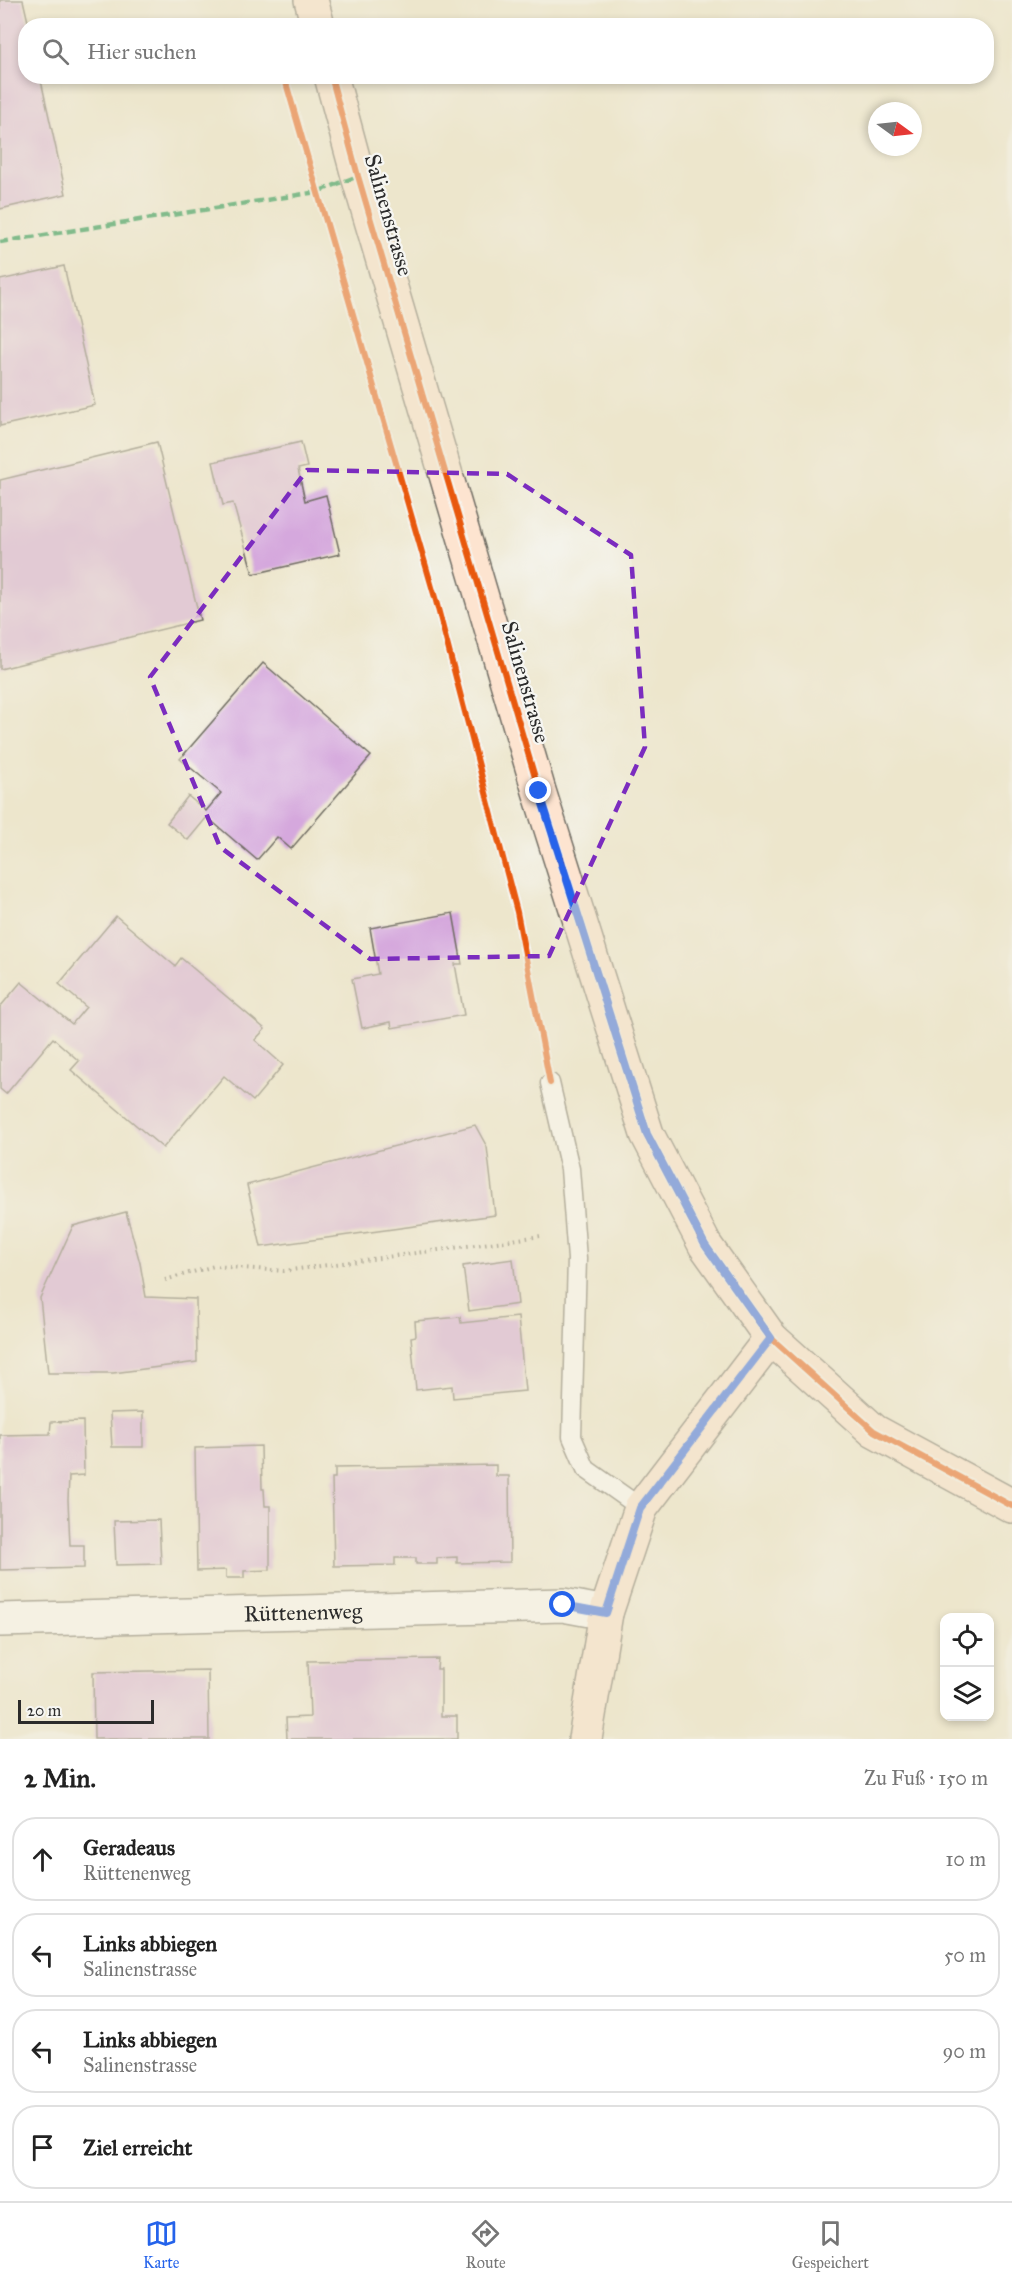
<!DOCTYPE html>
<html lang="de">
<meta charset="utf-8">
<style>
:root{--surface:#fff;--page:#f6f6f6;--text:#222;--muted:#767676;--line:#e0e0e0;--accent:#2563eb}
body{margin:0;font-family:"IM FELL Great Primer",serif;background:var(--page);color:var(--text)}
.controls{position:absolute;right:18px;bottom:18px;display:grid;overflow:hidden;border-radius:12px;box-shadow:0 3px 9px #0003}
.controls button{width:54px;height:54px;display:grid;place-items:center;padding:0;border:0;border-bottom:2px solid var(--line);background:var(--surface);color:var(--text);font:30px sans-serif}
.compass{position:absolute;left:868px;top:102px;width:54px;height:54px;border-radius:50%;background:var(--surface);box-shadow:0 3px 9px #0003;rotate:105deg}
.scale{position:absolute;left:18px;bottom:15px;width:136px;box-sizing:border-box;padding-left:6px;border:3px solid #2b2b2b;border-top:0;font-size:16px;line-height:21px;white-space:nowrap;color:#2b2b2b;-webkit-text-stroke:4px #f6f6f2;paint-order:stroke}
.stop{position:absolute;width:18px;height:18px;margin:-14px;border:4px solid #2563eb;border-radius:50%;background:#fff}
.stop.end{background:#2563eb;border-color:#fff;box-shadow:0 2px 6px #0008}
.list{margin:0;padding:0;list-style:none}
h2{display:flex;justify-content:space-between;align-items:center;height:78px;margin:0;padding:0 24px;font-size:26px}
h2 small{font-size:20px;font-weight:400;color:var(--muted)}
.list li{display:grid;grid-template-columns:39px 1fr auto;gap:18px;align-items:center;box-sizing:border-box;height:84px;margin:0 12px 12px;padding:0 12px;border:2px solid var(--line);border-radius:24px}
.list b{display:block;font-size:22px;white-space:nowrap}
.list p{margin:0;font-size:20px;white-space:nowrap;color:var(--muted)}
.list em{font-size:20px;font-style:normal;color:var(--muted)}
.icon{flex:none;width:33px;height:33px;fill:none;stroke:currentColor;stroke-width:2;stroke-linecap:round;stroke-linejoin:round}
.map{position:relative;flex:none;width:1012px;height:1739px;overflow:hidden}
.search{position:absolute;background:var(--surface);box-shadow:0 3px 9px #0003;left:18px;right:18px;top:18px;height:66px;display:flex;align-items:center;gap:15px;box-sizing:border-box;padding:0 21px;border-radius:24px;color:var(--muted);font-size:22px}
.sheet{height:462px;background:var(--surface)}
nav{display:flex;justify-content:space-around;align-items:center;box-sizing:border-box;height:84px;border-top:2px solid var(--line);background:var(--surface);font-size:16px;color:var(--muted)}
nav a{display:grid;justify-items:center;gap:3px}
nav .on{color:var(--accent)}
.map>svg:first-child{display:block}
</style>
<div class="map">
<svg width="1012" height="1739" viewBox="0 0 1012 1739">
<rect width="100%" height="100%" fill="#f6f6f2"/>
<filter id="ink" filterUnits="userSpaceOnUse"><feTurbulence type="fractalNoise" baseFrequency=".0167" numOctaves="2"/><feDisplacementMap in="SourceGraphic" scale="12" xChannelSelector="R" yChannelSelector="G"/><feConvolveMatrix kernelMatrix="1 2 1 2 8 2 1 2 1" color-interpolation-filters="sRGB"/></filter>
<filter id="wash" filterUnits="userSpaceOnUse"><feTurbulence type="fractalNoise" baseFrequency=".008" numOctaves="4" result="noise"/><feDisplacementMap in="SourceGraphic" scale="24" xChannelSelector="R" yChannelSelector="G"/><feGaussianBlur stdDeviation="1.35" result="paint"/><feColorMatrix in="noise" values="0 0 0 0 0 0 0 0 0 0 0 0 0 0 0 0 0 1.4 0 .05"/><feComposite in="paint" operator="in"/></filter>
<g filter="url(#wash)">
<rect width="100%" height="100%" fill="#ede6cc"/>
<g id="blocks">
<g fill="#d5a8dd">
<polygon points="0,0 23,0 29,26 26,26 26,76 40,76 66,194 0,209"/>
<polygon points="64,266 95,405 0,426 0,280"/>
<polygon points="157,442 200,620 0,669 0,480"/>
<polygon points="301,442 307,467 298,469 305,501 326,495 340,554 253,574 233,503 223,505 213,462"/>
<polygon points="263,663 371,756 291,849 277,837 257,860 207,817 188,840 167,823 188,796 206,811 221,793 180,759"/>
<polygon points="453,913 462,964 455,964 464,1015 392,1028 391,1022 362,1028 352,979 378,974 370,928"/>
<polygon points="116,916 175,966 181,958 265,1029 255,1040 283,1065 253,1101 224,1076 163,1148 71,1070 79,1061 53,1038 6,1094 0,1089 0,1007 21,982 72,1024 86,1007 59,984"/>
<polygon points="475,1125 487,1147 495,1215 261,1247 247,1185"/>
<polygon points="126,1212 140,1263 146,1297 196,1299 197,1362 113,1373 48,1373 40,1298 73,1226"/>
<polygon points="513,1259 518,1304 469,1311 463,1266"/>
<polygon points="460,1317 461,1323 518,1317 525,1391 453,1398 452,1386 416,1390 411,1337 416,1336 415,1321"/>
<polygon points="143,1412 143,1447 112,1447 110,1413"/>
<polygon points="83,1421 84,1475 69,1476 68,1500 70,1545 84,1545 84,1568 0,1570 0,1435 50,1434 51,1422"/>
<polygon points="261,1446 262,1489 264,1489 265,1506 270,1506 270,1570 244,1571 244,1578 226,1578 226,1570 197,1571 195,1448"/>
<polygon points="496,1465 496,1476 509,1476 510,1562 457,1563 457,1557 437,1558 437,1564 416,1564 416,1558 395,1558 395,1565 334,1566 332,1478 335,1478 335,1468"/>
<polygon points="159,1520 161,1564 116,1565 114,1521"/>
<polygon points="438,1659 437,1669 441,1669 441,1716 457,1716 457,1739 287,1739 286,1718 310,1717 308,1661"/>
<polygon points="208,1670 209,1739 94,1739 93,1672"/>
</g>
</g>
</g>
<g filter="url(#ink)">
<use href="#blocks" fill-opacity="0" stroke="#6f6c63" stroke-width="1.5"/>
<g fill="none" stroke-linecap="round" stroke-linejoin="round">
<g stroke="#6f6c63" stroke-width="21">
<polyline id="lane" points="550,1083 570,1169 577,1259 572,1437 586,1469 641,1508"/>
</g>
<g stroke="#6f6c63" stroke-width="36">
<g id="street">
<path id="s1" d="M0 1620 563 1605 606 1613"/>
</g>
</g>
<g stroke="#6f6c63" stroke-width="36">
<g id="secondary">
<polyline points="311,0 318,26"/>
<polyline points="331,76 358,176 539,791 647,1134 705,1245 771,1338 874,1431 1012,1506"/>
<polyline points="585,1739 606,1613 641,1508 771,1338"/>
</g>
</g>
<polyline stroke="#6f6c63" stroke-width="4" stroke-dasharray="1.5 4.5" stroke-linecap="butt" points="165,1280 214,1266 284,1271 541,1236"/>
<use href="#lane" stroke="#fff" stroke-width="18"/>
<use href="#street" stroke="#fff" stroke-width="33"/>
<use href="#secondary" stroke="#fde4d0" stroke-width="33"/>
<polyline stroke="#00873e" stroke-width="4.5" stroke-dasharray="9 4.5" stroke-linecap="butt" points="0,242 317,192 358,176"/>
<g stroke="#f6f6f2" stroke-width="10">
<g id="cycleway">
<polyline points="284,76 436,601 517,912 550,1083"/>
<polyline points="331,76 358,176 539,791 647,1134 705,1245 771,1338 874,1431 1012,1506"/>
</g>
</g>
<use href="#cycleway" stroke="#e8590c" stroke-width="6"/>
</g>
</g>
<g fill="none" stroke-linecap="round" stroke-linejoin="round" filter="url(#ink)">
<polyline stroke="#2563eb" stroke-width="8" points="539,791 647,1134 705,1245 771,1338 640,1508 606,1613 563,1605"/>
</g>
<path d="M0 0H1012V1739H0ZM307 470 507 474 631 555 645 747 549 956 370 959 220 847 150 677Z" fill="#ede6cc" fill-opacity=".55" fill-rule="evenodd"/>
<path fill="none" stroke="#7b2cbf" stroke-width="4.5" stroke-dasharray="12 8" stroke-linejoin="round" d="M307 470 507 474 631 555 645 747 549 956 370 959 220 847 150 677Z"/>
<g text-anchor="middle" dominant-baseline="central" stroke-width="4.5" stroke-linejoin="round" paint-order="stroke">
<g font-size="22" fill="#2b2b2b" stroke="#f6f6f2">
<text transform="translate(389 215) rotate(74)">Salinenstrasse</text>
<text transform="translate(526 682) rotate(74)">Salinenstrasse</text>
<text stroke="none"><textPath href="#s1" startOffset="303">Rüttenenweg</textPath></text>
</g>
</g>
</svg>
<div class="controls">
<button><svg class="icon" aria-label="locate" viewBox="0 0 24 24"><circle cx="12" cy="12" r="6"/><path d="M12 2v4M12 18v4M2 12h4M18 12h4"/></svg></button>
<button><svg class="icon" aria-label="layers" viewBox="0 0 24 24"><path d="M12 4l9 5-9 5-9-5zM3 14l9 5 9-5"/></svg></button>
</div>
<svg class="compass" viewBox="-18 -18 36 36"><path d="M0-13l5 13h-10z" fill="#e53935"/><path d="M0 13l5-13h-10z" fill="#767676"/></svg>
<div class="scale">20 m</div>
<div class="stop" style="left:563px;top:1605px"></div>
<div class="stop end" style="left:539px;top:791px"></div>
<div class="search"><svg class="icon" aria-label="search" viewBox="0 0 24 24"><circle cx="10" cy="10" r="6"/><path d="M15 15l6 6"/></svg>Hier suchen</div>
</div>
<section class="sheet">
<h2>2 Min.<small>Zu Fuß · 150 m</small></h2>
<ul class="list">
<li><svg class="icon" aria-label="ahead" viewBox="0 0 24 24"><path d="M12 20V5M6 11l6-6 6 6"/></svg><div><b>Geradeaus</b><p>Rüttenenweg</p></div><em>10 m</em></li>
<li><svg class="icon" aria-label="left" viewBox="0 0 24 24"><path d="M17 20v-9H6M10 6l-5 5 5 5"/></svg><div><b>Links abbiegen</b><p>Salinenstrasse</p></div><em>50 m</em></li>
<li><svg class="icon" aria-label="left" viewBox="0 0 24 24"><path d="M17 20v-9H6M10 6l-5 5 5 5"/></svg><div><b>Links abbiegen</b><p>Salinenstrasse</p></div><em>90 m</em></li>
<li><svg class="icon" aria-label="arrive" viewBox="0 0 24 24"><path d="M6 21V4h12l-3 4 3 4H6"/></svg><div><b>Ziel erreicht</b></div></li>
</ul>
</section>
<nav>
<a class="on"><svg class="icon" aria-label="map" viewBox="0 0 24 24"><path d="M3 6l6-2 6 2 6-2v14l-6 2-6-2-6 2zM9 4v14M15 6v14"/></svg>Karte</a>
<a><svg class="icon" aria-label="directions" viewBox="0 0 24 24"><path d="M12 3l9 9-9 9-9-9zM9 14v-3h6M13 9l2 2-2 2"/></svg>Route</a>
<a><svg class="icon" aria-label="saved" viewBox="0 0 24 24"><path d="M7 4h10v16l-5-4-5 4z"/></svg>Gespeichert</a>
</nav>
